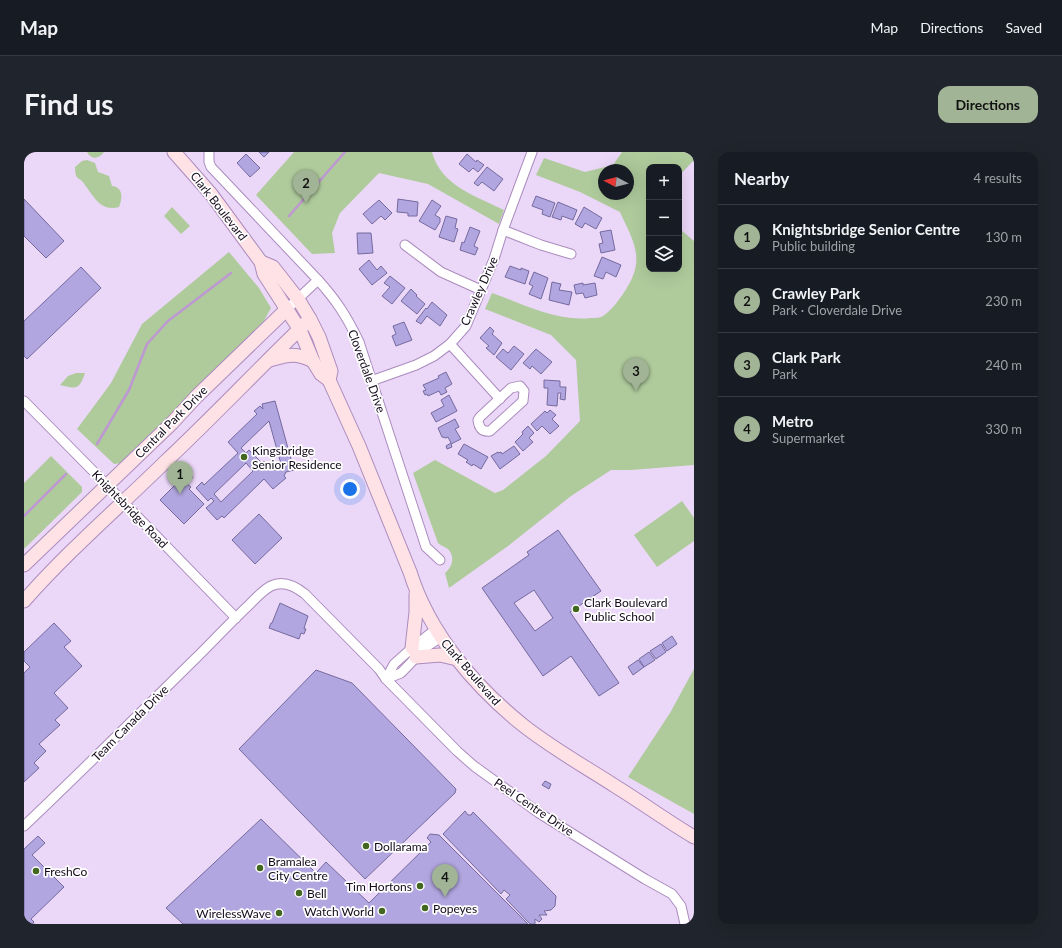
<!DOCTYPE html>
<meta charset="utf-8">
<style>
:root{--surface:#171b24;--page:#20242c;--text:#f1f3f6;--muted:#9ea1a6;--line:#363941;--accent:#a2b496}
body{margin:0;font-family:Lato,sans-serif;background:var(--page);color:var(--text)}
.controls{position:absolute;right:12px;top:12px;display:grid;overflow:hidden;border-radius:8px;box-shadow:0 4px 16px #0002}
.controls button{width:36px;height:36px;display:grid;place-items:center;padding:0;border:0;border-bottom:1px solid var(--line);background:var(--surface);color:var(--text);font:20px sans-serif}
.compass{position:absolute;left:574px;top:12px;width:36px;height:36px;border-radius:50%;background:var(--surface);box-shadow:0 4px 16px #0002;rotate:277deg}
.you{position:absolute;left:326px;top:337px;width:14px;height:14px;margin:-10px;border:3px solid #fff;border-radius:50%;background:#1a73e8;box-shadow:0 0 0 6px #1a73e833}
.badge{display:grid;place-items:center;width:26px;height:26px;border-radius:50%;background:var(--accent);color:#111;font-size:13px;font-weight:700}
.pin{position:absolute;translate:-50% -33px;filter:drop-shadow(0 1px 2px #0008)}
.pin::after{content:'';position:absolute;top:21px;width:14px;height:12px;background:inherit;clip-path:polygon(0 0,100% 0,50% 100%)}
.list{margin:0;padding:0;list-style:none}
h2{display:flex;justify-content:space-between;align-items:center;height:52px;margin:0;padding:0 16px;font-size:17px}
h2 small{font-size:13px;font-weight:400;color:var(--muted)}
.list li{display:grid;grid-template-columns:26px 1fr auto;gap:12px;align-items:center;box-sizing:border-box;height:64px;padding:0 16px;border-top:1px solid var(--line)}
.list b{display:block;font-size:15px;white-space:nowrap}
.list p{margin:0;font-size:13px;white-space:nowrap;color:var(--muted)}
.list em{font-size:13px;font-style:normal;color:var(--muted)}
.icon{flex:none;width:22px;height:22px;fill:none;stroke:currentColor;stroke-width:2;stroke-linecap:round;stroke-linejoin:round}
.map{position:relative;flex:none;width:670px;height:772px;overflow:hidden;border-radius:12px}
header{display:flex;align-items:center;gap:24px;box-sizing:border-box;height:56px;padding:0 20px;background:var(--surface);border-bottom:1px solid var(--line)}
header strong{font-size:19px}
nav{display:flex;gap:22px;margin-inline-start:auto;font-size:14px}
.intro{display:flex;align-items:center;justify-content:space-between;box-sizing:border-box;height:96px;padding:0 24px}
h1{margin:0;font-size:28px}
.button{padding:10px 18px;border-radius:12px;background:var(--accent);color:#111;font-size:14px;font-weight:700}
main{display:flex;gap:24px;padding:0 24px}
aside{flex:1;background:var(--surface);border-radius:12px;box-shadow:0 4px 16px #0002}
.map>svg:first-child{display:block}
</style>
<header>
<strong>Map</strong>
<nav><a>Map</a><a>Directions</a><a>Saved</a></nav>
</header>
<div class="intro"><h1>Find us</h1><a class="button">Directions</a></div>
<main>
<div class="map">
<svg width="670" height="772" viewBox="0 0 670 772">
<rect width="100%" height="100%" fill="#ebd7f8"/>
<g fill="#afcb9c" fill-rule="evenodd">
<path d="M63 0H80C75 7 67 8 63 0Z"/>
<path d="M270 0H408C417 34 452 44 480 58L475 72 404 32 355 21 316 61 308 81 311 101 288 102 232 43Z"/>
<path d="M598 0H670V8L655 24V15H625V117H655V35L657 78 670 89V313L607 318H587L547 344 484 394 425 436 421 421C428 415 431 406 425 398 422 395 417 394 414 391L389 321 411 308 471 341 479 338 522 304 556 269 552 208 527 183 461 157 468 141C499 152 533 170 567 166 571 166 576 166 579 164 588 158 595 148 601 139 622 107 610 91 596 60L556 40 512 23 520 6 561 20 589 13ZM580 18H604V42H580Z"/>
<path d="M63 8 71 11 74 20 85 24 88 34C99 35 99 46 95 55 77 60 70 45 61 33 56 24 51 30 51 15L58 9Z"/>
<polygon points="148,55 166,74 157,82 140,64"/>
<polygon points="205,100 235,136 247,156 236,176 98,311 90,312 53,277 87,231 118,172"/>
<path d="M52 221H61C55 238 53 237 36 233L44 224Z"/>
<polygon points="27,304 58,335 58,340 0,397 0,331"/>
<polygon points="658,349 670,366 670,389 633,415 610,383"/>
<polygon points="670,517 670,662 604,625 646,561"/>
</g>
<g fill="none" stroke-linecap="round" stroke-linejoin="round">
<g stroke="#bd98d2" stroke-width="2.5">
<polyline points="265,64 321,0"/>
<polyline points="73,292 105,238 123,192 144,169 207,121"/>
<polyline points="0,364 42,322"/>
</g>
</g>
<g fill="#b1a6df" stroke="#756a9f" fill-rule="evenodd">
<polygon points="235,0 245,0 240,5"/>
<polygon points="222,2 236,16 226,25 213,11"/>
<polygon points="443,2 452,10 453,8 460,13 454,20 449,16 445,20 435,12"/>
<polygon points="463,15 479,27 470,39 458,30 454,34 450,31"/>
<polygon points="512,44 531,51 526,65 518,62 519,58 508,54"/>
<polygon points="0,47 40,89 22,106 0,84"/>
<polygon points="374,47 394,50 393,64 384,64 384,61 373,60"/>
<polygon points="355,48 368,61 361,68 357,64 348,72 339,62"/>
<polygon points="408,48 417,54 411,63 416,66 416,70 411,78 395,69"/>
<polygon points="534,50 553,58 549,68 538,64 537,68 528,65"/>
<polygon points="560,55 578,66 572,77 561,71 558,76 551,72"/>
<polygon points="422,64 433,67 431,76 434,77 430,90 415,85"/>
<polygon points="446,75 456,79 450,94 454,96 451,103 436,98 438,90 440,91"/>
<polygon points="587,78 591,98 577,101 575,92 579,91 576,80"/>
<polygon points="333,81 347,81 349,101 334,102"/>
<polygon points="578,105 597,113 592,125 582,120 579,127 570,124"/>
<polygon points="345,108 353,118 357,114 363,121 348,133 335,117"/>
<polygon points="486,114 497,118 497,116 505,119 501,132 481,125"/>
<polygon points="57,115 77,136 3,207 0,204 0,169"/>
<polygon points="510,120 524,126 517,147 505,142 509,134 505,132"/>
<polygon points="366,124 381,136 368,152 358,144 366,135 360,131"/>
<polygon points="528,130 537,132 535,138 548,140 545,153 525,148"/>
<polygon points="559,131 559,133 571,131 573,143 561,146 559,141 552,142 550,133"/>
<polygon points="387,137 393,143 392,144 401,152 393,162 377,149"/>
<polygon points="408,150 423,163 416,174 403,164 397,172 392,169 402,156 403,157"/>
<polygon points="380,170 388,188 372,194 368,184 372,182 369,174"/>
<polygon points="466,175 470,179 468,182 478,191 470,203 462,196 465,194 456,186"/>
<polygon points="490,194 500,202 487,218 472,205 479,197 484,201"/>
<polygon points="512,197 528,210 517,222 508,214 506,217 499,211"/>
<polygon points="422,220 428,232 421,236 423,240 417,243 415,239 404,244 403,242 401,243 399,239 402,238 399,233 415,226 414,224"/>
<polygon points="520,228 536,229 536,235 542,235 541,248 536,247 537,241 534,241 533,254 523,253 524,236 520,236"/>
<polygon points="425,243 433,259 412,270 407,261 420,254 417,248"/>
<path d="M251 249 270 318 262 320 260 324 262 326 249 337 240 327 200 366 198 364 193 368 182 356 190 349 187 346 184 349 172 336 178 330 180 333 214 301 204 290 233 262 230 259 236 254 239 257 238 252ZM245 269 257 312 250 319 240 309 238 311 225 298 222 301 217 296ZM222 311 229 319 197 350 190 342Z"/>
<polygon points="526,258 532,263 528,267 535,274 526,282 518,274 513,279 507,272 521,259 523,261"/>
<polygon points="431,267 435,275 431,277 437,287 427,292 428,295 423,297 422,294 427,291 424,285 422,286 418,285 414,276"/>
<polygon points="504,274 510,281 505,286 509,290 499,299 491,290 499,282 498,280"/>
<polygon points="440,292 464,305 457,317 449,312 448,314 442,310 444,308 434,302"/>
<polygon points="490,294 496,302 476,317 467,304 474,300 474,301 477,300 478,302"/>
<polygon points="164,320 169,325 163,332 167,335 165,337 180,352 160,372 136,348"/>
<polygon points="235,362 258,386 231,412 208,388"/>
<path d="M534 378 577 439 546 460 595 531 575 544 547 504 519 524 458 436 505 403 503 400ZM510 438 529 466 511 479 490 451Z"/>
<polygon points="256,451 284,464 281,473 280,477 282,477 280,482 277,481 275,487 245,476 247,471 248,471"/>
<polygon points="30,471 47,489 40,495 58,514 30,541 44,556 31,568 36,573 15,592 22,599 10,611 15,616 0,630 0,521 6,515 0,509 0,500"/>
<polygon points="648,484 653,492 643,499 638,491"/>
<polygon points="637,492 642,500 632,507 626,499"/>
<polygon points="625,500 631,508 620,515 615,507"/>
<polygon points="614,508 620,515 609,523 604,515"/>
<polygon points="292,518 328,531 432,637 431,641 341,727 215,597"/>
<polygon points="521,629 527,632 525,637 518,633"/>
<polygon points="441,659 444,663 447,663 449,660 532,744 531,754 527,758 520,759 523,763 515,763 518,767 515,770 511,767 511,772 506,772 482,747 486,743 480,738 477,742 419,682"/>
<polygon points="237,667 292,721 302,710 345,751 407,690 403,686 406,682 415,683 504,772 159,772 142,756"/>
<polygon points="14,684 21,691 8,703 40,735 7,767 10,770 8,772 0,772 0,697"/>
</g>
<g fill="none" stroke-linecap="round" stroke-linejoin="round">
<g stroke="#ab8bbe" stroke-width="11">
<g id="street">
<path d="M185 0V10L187 15 294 128C313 149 323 165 335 190L402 395 416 408"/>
<polyline points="479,78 517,93 547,102"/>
<polyline points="381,93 417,120 457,138"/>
<polyline points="263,157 294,128"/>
<polyline points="426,192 476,247"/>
<polyline points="347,229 392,213 410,204 426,192 442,174 470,107 479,78 508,0"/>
<path d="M496 234 500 239 499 249 466 279C458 280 455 276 454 268L456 265 487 236Z"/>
<polyline points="0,249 75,325 212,466"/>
<polyline points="362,527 370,512 388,496 412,477"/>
<polyline points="362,527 377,521 402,495 417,485"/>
<path d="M0 674C58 619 115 562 172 506 190 488 208 469 226 452 232 446 239 438 247 434 259 428 271 434 281 442L355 517 362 527 433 599 450 614 515 661 621 727 648 742 657 754 661 772"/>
</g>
</g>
<g stroke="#ab8bbe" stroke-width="15">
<g id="secondary">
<path d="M150 0 187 42 237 110 240 122 276 178 289 209 297 222 305 228 335 294 386 420C405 481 450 534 500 574 528 596 560 614 591 634 617 650 643 669 670 685"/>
<polyline points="237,110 249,115 274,147 286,167 295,185 307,219 305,228"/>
<path d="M245 208C264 203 271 200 289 209"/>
<polyline points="0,413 148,271 173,244 263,157"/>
<path d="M0 449C44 399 94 356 141 310 190 264 237 214 286 167"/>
<polyline points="388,496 392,460 392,442"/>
<polyline points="392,505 416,503 433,507"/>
</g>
</g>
<use href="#street" stroke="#fff" stroke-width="9"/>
<use href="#secondary" stroke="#ffe2e5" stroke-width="13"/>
</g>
<g fill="#426720" stroke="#fff" stroke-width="1.5">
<circle cx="220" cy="305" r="4"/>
<circle cx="552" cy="457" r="4"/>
<circle cx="342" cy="694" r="4"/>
<circle cx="236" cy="716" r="4"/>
<circle cx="12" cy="719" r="4"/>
<circle cx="396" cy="734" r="4"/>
<circle cx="275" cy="741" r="4"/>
<circle cx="401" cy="756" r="4"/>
<circle cx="358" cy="759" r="4"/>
<circle cx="255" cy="761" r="4"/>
</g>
<g text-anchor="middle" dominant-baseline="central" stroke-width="3.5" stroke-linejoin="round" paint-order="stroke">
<g font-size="12" fill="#14091b" stroke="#fff">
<text transform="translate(195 54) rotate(52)">Clark Boulevard</text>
<text transform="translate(455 139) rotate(-66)">Crawley Drive</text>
<text transform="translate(343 219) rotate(70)">Cloverdale Drive</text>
<text transform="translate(147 270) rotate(-45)">Central Park Drive</text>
<text transform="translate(106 357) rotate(46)">Knightsbridge Road</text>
<text transform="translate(447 520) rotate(49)">Clark Boulevard</text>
<text transform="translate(106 571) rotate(-45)">Team Canada Drive</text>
<text transform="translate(510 655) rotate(34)">Peel Centre Drive</text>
</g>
<g font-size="12" fill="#14091b" stroke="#fff" text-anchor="start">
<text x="228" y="298">Kingsbridge<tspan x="228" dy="14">Senior Residence</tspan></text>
<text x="560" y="450">Clark Boulevard<tspan x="560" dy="14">Public School</tspan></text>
<text x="350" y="694">Dollarama</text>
<text x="244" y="709">Bramalea<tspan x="244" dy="14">City Centre</tspan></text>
<text x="20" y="719">FreshCo</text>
<text x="388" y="734" text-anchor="end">Tim Hortons</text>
<text x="283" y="741">Bell</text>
<text x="409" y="756">Popeyes</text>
<text x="350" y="759" text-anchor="end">Watch World</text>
<text x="247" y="761" text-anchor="end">WirelessWave</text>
</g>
</g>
</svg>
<div class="controls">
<button>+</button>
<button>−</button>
<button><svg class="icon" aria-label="layers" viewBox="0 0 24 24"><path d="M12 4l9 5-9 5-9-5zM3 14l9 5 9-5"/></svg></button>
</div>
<svg class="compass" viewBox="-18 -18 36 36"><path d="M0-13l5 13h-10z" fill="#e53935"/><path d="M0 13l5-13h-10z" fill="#9ea1a6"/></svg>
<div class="you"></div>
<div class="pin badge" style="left:156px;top:342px">1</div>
<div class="pin badge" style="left:282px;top:51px">2</div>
<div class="pin badge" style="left:612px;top:239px">3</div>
<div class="pin badge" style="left:421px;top:745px">4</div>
</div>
<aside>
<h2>Nearby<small>4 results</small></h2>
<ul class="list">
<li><span class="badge">1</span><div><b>Knightsbridge Senior Centre</b><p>Public building</p></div><em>130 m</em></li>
<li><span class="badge">2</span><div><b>Crawley Park</b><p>Park · Cloverdale Drive</p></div><em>230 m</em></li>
<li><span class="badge">3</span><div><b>Clark Park</b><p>Park</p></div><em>240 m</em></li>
<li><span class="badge">4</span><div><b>Metro</b><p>Supermarket</p></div><em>330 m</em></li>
</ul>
</aside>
</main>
